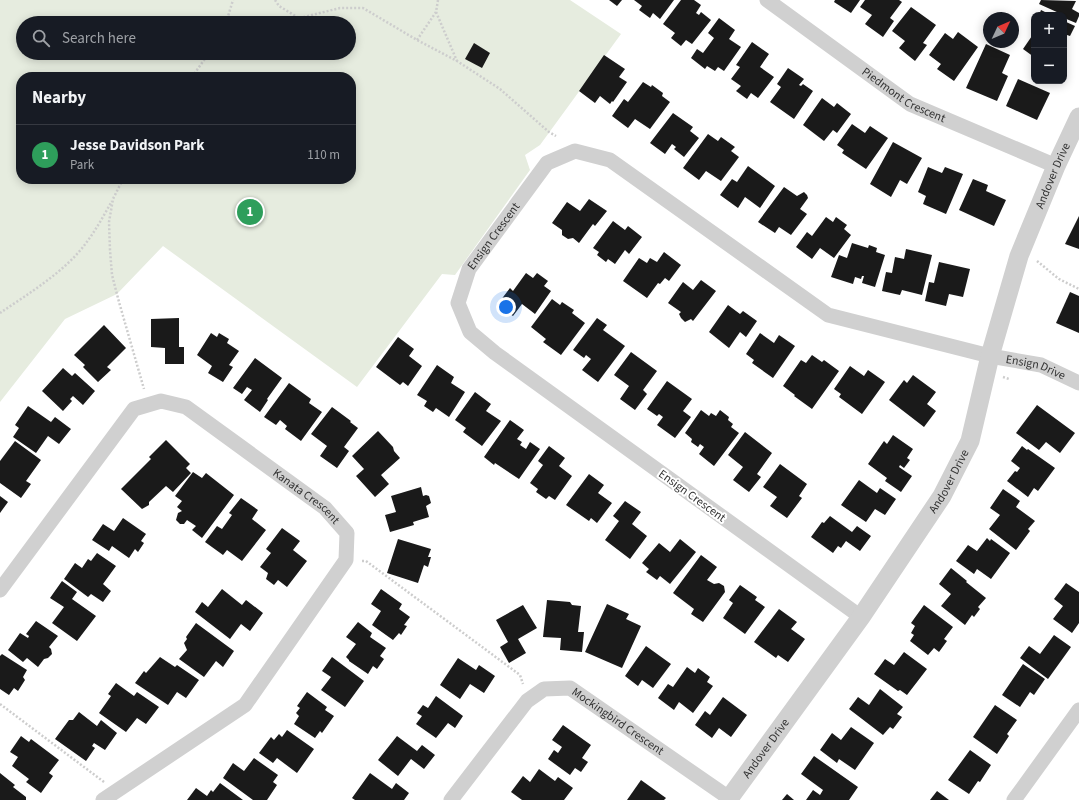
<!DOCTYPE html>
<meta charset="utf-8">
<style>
:root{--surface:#171b24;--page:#242831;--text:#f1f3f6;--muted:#9ea1a6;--line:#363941;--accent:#8c9099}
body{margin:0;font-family:"Source Sans 3",sans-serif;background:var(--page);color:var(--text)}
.controls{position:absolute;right:12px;top:12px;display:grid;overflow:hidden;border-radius:8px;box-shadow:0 2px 10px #0003}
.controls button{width:36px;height:36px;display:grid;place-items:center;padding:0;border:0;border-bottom:1px solid var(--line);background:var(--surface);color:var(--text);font:20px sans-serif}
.compass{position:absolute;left:983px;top:12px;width:36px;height:36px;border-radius:50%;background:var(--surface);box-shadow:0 2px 10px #0003;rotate:46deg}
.you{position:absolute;left:506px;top:307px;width:14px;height:14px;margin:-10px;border:3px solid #fff;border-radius:50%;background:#1a73e8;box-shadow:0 0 0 6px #1a73e833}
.badge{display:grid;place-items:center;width:26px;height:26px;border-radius:50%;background:var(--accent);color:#fff;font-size:13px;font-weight:700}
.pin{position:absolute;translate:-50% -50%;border:2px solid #fff;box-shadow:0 1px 4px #0006}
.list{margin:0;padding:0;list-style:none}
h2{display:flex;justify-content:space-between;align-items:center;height:52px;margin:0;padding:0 16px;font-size:17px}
h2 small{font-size:13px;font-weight:400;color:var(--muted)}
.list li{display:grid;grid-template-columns:26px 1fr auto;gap:12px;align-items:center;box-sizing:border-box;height:60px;padding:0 16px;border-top:1px solid var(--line)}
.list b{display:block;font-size:15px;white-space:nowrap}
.list p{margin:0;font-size:13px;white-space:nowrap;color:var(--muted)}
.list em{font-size:13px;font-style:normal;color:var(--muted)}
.icon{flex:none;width:22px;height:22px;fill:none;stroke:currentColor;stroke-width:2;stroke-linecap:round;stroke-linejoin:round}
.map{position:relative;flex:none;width:1079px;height:800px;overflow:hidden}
.search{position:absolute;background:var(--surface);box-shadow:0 2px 10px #0003;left:16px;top:16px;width:340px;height:44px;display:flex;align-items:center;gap:10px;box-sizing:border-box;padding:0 14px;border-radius:22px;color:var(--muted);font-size:15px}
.panel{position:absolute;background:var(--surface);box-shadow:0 2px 10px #0003;left:16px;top:72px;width:340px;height:112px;border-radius:16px}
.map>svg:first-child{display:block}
</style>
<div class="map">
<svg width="1079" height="800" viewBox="0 0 1079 800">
<rect width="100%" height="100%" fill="#fff"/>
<path fill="#e6ecdf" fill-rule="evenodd" d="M0 0H570L621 34 540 145 525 155 530 170 455 275 442 274 357 387 163 246 117 294 65 319 0 402ZM23 23H349V53H23ZM21 77H351V179H21Z"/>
<g fill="#1a1a1a">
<polygon points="609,0 622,0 617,6"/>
<polygon points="634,0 674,0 660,19 653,13 650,18 639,10 642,6"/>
<polygon points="681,0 694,0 701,5 696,13 699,15 701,12 711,20 692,44 686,40 681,46 671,38 675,33 663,24"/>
<polygon points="835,0 860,0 851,13 834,2"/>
<polygon points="865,0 899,0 902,2 890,18 894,21 883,37 865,24 872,15 860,7"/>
<polygon points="1041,0 1076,1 1072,9 1079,13 1079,16 1076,23 1064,18 1064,15 1058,15 1059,13 1039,4"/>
<polygon points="911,7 936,25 923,43 927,45 915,61 899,48 905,41 892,31"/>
<polygon points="1041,10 1051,15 1039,15"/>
<polygon points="719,18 735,30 729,39 741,47 724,71 718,67 715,71 707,66 705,69 691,58 697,49 703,53 714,38 708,33"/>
<polygon points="1064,21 1075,26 1070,36 1064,34"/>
<polygon points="958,32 978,47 954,81 937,69 941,64 929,55 945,33 953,39"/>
<polygon points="1034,33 1034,57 1023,49"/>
<polygon points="752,42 769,54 760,67 774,77 758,98 751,93 747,99 736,91 741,86 731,79 740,67 736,65"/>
<polygon points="474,43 490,53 482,68 465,59"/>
<polygon points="986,44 1010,55 1002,73 1008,76 997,101 966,88"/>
<polygon points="604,55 625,69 619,77 627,82 613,102 612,101 610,104 600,96 595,103 579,91"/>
<polygon points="788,68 804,79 799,85 801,86 803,84 813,91 794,119 770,102 781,87 777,84"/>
<polygon points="1018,79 1050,93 1037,120 1006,106"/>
<polygon points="643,82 651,87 652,85 663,93 662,96 670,102 650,129 635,119 628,128 612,116 624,99 628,102"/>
<polygon points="822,98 834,107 837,103 851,114 837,133 833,130 824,141 803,125"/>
<polygon points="673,113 693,127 690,131 699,138 684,157 674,149 676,147 672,144 665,154 650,143"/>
<polygon points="852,124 865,133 870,126 888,138 866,169 842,153 844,150 837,145"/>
<polygon points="708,134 718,141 721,137 735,147 731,151 739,157 721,181 706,171 699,180 683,168"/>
<polygon points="893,142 922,158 907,184 900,180 891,197 870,184"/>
<polygon points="748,166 775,186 760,208 745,197 738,208 720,195 732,179 737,182"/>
<polygon points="928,167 942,173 945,167 963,174 946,214 923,204 926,196 918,192"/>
<polygon points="973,179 988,185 986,191 1006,200 994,226 959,210"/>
<polygon points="784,187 797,196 804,192 807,195 808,198 800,209 807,214 791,235 779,227 775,233 758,222"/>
<polygon points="589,199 607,211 595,226 593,224 579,243 573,238 568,239 562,235 562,230 552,223 567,202 580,211"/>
<polygon points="1079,216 1079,249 1065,244"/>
<polygon points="826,217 833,222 836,217 847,225 844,229 851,235 834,258 820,248 812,259 796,247 807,232 812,236"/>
<polygon points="613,221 625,230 628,226 642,237 629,254 625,250 615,264 608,259 606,262 597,255 599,252 593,248"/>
<polygon points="852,243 868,248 869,245 877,248 876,252 885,255 875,287 862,283 864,276 862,276 861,279 855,277 853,284 831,277 839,255 847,258"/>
<polygon points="906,249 932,255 922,295 902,290 900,295 882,291 886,272 892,273 895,257 904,259"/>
<polygon points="664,252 681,265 669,281 665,278 660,284 658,283 647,298 623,281 639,258 647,263 650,258 657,262"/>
<polygon points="939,262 970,269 963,297 949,294 946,306 925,301 929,282 934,283"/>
<polygon points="526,273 533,278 537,273 548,281 544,286 551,291 535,314 522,304 513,316 497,305 510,288 513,291"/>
<polygon points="701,280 716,291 693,321 691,319 685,322 681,318 679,314 681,312 668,303 683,282 693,290"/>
<polygon points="1070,292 1079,296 1079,333 1056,323"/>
<polygon points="552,299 560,305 562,302 574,310 572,313 585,323 561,355 543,342 546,339 531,327"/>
<polygon points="728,305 740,314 743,311 757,321 746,337 740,332 729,348 709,332"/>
<polygon points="179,318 179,347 184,347 184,364 165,364 165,348 151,347 151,319"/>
<polygon points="597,318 607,325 603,330 625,346 598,382 582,370 591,359 586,355 584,358 573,350"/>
<polygon points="104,325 126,348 107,367 111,370 98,382 83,367 85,365 74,355"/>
<polygon points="211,333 217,337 219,333 229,339 227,343 239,351 229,365 233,367 223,382 208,373 212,366 197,355"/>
<polygon points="760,333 774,343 779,335 795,346 773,378 752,363 754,360 746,354"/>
<polygon points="398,337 414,349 409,356 422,366 408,386 403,382 400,385 376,367"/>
<polygon points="631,352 657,371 643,390 647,394 635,410 620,399 629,386 614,375"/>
<polygon points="812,355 822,362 824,360 839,371 812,409 794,396 795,395 783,386 801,360 806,363"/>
<polygon points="255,358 282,378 267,399 268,400 260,412 244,400 252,390 247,387 242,394 233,388"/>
<polygon points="437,365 454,377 451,383 465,392 449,417 436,408 433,412 424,406 427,401 417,395"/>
<polygon points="850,366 864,376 868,370 885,382 862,414 839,397 841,394 834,389"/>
<polygon points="63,368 72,376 75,373 95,391 83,405 73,396 70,399 72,401 63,411 42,391"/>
<polygon points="913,375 936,392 927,404 936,411 924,427 889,400 904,380 907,383"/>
<polygon points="667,381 692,399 683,411 691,417 675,438 657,425 663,417 659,414 657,416 647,409"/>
<polygon points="289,383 311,399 309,403 322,412 301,441 285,429 287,426 280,420 276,425 264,417"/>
<polygon points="475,392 491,404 486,411 501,421 482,446 463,432 466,428 455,420"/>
<polygon points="1037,405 1075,433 1060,453 1046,442 1039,450 1016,433"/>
<polygon points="28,406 51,422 55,417 71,429 59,444 48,436 36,453 13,437 19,428 15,425"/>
<polygon points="332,407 351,421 350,422 358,428 344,447 349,451 337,468 320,456 327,446 311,434"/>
<polygon points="701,410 709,416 711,413 716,416 720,410 729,417 728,420 733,424 731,427 739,433 714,466 699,454 704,447 700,444 698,447 691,442 692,439 685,433"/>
<polygon points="510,420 524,430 517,439 522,442 520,445 526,449 530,442 540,449 519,479 495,463 494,465 484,457"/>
<polygon points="378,431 393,447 394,451 400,458 381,475 389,484 375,497 356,476 364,469 352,456"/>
<polygon points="745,432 772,453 757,474 761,477 749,492 733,480 743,467 728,455"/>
<polygon points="893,435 913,449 907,458 910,460 904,468 900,465 899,467 912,476 901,492 885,481 887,478 868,464 884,441 887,444"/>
<polygon points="166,440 190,464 186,468 191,473 173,492 166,486 149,502 149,505 142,509 121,489 151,459 149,457"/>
<polygon points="15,441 41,460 26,481 31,484 21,498 0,483 0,461"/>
<polygon points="549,446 565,458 559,466 572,476 555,500 549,496 546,499 536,492 538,489 530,483 543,465 538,461"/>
<polygon points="1022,446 1027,450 1028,449 1055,468 1038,491 1034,488 1028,497 1007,481 1015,471 1017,472 1020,468 1011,461"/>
<polygon points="780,464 807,484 799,496 802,498 787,518 770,506 777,497 763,487"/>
<polygon points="193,472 202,478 206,473 234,495 202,538 192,530 196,526 187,520 184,524 180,524 176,520 178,513 182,511 177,507 182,501 175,496"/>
<polygon points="589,474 604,485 598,493 612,503 597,523 591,518 589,521 566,505"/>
<polygon points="859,480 877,493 880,488 896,499 885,515 875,509 866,522 841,505"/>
<polygon points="421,487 423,496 426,495 429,496 431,503 426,506 429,517 413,522 414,525 390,532 385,515 396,512 391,496"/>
<polygon points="1003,489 1020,501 1016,507 1035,521 1028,529 1030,531 1016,550 989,529 1000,515 990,508"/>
<polygon points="0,496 8,502 0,513"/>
<polygon points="241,498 258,510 252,519 266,530 242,561 227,550 223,555 205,542 217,526 222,529 232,515 229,513"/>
<polygon points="625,501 641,512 632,524 647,536 630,559 605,540 619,521 613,516"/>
<polygon points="830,516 852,532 857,526 871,536 860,551 846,541 841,548 838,546 833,553 811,537 822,522 824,523"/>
<polygon points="123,518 146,534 141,541 144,543 138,552 135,549 129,558 112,546 109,551 92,540 103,524 114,531"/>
<polygon points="282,528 300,541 293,550 307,561 287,587 278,580 274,585 266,579 268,573 260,567 271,553 266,549"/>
<polygon points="987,538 990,541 991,539 1010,553 991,579 977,569 974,574 956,561 968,545 977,551"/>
<polygon points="398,539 431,549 428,557 431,557 428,567 424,565 418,583 387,573"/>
<polygon points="680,539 696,552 670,584 660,576 657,580 646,572 649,569 642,563 659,543 670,552"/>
<polygon points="97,553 116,566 103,584 111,591 103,602 91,594 88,597 64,579 75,563 82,568 88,559 91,561"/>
<polygon points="701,555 717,567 707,580 714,584 719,583 724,586 725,592 703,622 691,614 694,609 673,593"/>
<polygon points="951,568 967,581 966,582 986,598 978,607 980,609 974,617 972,615 965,625 941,606 951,594 939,584"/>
<polygon points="62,581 77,592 72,599 96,616 77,641 52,623 64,607 50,598"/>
<polygon points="1066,583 1079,592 1079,623 1072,633 1053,619 1063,606 1054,599"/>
<polygon points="740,585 757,597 755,600 765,607 745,634 723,618 733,603 729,600"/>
<polygon points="222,589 242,605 246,600 263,613 250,631 241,624 230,639 195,612 202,602 208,607"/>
<polygon points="381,589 402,604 399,609 410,617 404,625 407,626 401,635 399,633 393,640 372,625 381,611 371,604"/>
<polygon points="547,600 570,602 572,605 581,606 578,632 584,632 582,652 560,650 561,638 543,637"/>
<polygon points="607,604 629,614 626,619 641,626 622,668 585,652"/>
<polygon points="523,605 537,628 518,639 526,653 509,663 500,647 508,642 496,620"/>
<polygon points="924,605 953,627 944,639 947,641 939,652 934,648 928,655 910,641 914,635 911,633 915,626 911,623"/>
<polygon points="779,609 797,622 791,629 805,639 788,662 778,655 776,658 754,642"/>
<polygon points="36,621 58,636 49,647 51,649 52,654 48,658 44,659 38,667 27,658 23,662 8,650 20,633 28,638 29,636 26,634"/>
<polygon points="358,622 372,633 370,637 386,648 380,656 384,659 377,669 373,666 368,674 349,661 349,660 346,657 356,644 346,637"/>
<polygon points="196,623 234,651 223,667 216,661 204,677 179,659 187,650 184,643 187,639 186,637"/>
<polygon points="1054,635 1071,647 1048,679 1020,658 1029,646 1040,654"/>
<polygon points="646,646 671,664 653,688 642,680 638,686 625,676"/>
<polygon points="904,652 927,669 907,695 900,690 898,691 874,674 885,659 894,665"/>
<polygon points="2,654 27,670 23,677 25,680 18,691 14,688 9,695 0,689 0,656"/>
<polygon points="160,657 175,667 177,665 199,680 186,698 177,692 168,705 135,683 144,671 146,673"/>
<polygon points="332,657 364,681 345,707 321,690 331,677 322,671"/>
<polygon points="458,658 476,670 479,665 495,676 484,693 470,684 460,699 440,685"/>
<polygon points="1023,664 1045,679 1034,695 1030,692 1020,707 1002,695"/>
<polygon points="687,667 695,673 698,668 710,677 707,682 713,686 693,713 679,702 674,710 658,698 668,684 673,687"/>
<polygon points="116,683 134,696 137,692 159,707 146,724 137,718 126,732 99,713 111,696 108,694"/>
<polygon points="880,689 903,707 897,714 902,717 893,729 890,727 883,735 849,709 858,697 869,705"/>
<polygon points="307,692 327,707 325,710 334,716 322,733 320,731 315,738 294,724 299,716 296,713 300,708 297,706"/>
<polygon points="436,696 463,716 455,728 448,723 436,738 416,724 422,716 417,713 423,705 428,708"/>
<polygon points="723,697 747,715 731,737 719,728 712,738 695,725 705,711 710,715"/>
<polygon points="995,705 1017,720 1007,734 1009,736 997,754 973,737"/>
<polygon points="79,712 97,726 101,720 117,733 105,750 94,743 92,746 95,748 86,761 55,739 69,720 73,720"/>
<polygon points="563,725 591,745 582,758 588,762 581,772 575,768 570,775 548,759 554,750 558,753 562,747 552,740"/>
<polygon points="851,727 874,743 855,770 839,759 837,763 820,750 832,733 841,740"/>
<polygon points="287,730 314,749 297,773 277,758 273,763 259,753 271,737 274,740 279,734 282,737"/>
<polygon points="21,736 29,742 31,739 59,760 49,773 53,776 41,793 26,782 29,779 12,766 18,757 10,752"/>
<polygon points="397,736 417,751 422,745 435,755 424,769 411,759 398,776 378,760"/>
<polygon points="970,750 991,765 980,782 978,781 969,794 948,780"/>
<polygon points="814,756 858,787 849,800 806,800 813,790 820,795 823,790 801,774"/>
<polygon points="254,758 278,775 273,782 277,785 267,800 253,800 223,778 233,763 244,771"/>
<polygon points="539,769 555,781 558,777 573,788 564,800 522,800 511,792 523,776 530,782"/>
<polygon points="0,773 15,785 13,787 26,797 26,800 0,800"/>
<polygon points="370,773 392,789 396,783 409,793 404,800 355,800 352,798"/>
<polygon points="641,780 666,798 664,800 627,800"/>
<polygon points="220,783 243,800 187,800 196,788 207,796 211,790 213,792"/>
<polygon points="937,791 949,800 930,800"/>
<polygon points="787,794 794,800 782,800"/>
</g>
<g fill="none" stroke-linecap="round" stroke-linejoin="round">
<g stroke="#cdcdcd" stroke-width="2.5" stroke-dasharray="2 2" stroke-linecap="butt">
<polyline points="275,0 279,6 307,23"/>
<polyline points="436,12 457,61"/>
<polyline points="226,23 233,0"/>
<polyline points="280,23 340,8 363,8 417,40 457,61 500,89 549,132 556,136"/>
<polyline points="417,40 436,12 438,0"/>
<polyline points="192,77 209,53"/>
<polyline points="123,179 113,199 109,222 110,250 112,275 119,302 144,389"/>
<polyline points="1037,261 1059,279 1079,289"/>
<path d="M0 313C28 294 66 271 86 243 96 230 104 215 112 201"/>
<polyline points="1003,377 1009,379"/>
<polyline points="362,561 366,561 520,675 523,684"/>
<polyline points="0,704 104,782"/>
</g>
<g stroke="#d0d0d0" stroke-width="15">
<path id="s1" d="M767 0 910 104 1056 166"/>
<path id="s2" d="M0 590 134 409 161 401 186 407 325 508 347 533 346 560 245 705 103 800"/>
<path id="s3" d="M861 617 495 353 470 332 458 303 469 269 547 163 575 151 610 160 828 315 990 356 1041 365 1079 383"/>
<path id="s4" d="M451 800 527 701 544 689 570 688 729 798"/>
<polyline points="1014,800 1079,710"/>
</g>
<path stroke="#d0d0d0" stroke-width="19" id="s5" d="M728 800 861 617 942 496 970 441 990 356 1019 256 1056 166 1079 117"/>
</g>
<g text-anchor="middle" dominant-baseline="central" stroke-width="4" stroke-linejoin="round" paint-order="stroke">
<g font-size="12" fill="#333" stroke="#fff">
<text stroke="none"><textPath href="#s1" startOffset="167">Piedmont Crescent</textPath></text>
<text stroke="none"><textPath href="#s5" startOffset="712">Andover Drive</textPath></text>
<text stroke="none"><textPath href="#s3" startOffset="592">Ensign Crescent</textPath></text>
<text stroke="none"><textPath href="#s3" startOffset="1231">Ensign Drive</textPath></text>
<text stroke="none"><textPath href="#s5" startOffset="388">Andover Drive</textPath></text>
<text transform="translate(692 496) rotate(36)">Ensign Crescent</text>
<text stroke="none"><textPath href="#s2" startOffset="429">Kanata Crescent</textPath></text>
<text stroke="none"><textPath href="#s4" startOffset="230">Mockingbird Crescent</textPath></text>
<text stroke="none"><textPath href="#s5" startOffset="64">Andover Drive</textPath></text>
</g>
</g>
</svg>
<div class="controls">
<button>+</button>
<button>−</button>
</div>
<svg class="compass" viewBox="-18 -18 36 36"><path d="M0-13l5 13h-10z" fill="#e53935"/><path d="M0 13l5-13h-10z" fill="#9ea1a6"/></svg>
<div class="you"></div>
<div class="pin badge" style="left:250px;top:212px;background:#2e9e5b">1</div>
<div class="search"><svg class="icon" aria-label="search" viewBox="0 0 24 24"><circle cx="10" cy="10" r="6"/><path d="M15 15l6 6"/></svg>Search here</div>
<section class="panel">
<h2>Nearby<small></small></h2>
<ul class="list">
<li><span class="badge" style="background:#2e9e5b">1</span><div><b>Jesse Davidson Park</b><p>Park</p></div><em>110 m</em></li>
</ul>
</section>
</div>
